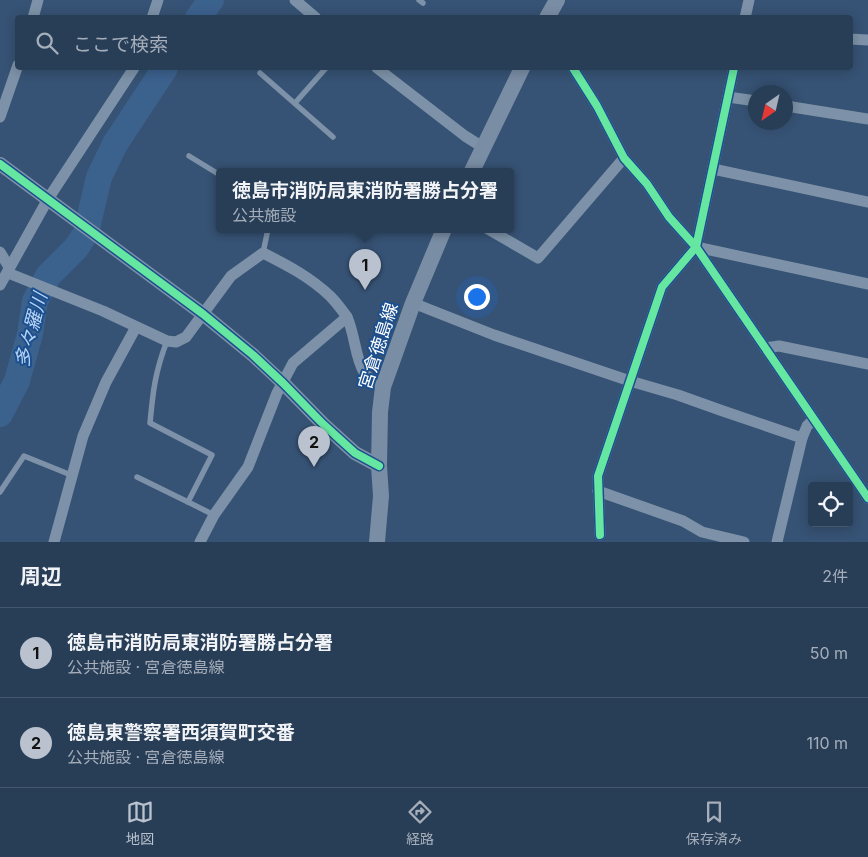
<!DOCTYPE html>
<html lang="ja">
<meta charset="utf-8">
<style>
:root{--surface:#283e57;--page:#344961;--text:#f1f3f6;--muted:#a5aeba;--line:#44576d;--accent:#b9c2ce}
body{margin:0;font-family:Inter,"Noto Sans JP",sans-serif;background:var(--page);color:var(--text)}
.controls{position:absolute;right:15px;bottom:15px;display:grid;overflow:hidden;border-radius:5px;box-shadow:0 2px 12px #0003}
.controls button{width:45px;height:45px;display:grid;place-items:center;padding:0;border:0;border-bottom:1px solid var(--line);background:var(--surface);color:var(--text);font:25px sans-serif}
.compass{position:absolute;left:748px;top:85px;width:45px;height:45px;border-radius:50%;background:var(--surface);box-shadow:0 2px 12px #0003;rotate:214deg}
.you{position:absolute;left:476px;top:296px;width:18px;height:18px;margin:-12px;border:4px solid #fff;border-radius:50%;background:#1a73e8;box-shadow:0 0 0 8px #1a73e833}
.badge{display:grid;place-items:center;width:32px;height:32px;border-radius:50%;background:var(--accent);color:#111;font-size:16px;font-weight:700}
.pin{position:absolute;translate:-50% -41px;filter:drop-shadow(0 1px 2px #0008)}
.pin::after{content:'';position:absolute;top:26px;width:18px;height:15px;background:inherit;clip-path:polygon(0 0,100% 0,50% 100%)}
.popup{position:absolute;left:216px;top:168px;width:298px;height:65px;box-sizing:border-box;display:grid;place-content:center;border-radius:5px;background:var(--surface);filter:drop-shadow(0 1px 4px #0005);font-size:16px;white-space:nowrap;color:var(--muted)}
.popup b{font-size:19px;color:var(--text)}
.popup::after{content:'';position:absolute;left:50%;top:100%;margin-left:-10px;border:10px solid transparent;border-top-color:var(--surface)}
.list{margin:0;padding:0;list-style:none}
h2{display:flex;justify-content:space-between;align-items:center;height:65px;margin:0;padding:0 20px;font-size:21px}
h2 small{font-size:16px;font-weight:400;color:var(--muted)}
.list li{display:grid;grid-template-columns:32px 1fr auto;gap:15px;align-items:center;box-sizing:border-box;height:90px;padding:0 20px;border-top:1px solid var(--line)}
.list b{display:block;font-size:19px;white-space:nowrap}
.list p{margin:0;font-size:16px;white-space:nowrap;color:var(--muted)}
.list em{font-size:16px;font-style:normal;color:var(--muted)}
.icon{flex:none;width:28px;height:28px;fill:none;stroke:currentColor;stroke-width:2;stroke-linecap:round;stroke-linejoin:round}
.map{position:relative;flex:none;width:868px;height:542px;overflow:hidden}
.search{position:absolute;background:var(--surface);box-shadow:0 2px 12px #0003;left:15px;right:15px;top:15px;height:55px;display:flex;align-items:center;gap:12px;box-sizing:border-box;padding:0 18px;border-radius:5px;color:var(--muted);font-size:19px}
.sheet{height:245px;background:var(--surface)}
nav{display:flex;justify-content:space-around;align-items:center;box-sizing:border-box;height:70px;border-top:1px solid var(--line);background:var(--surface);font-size:14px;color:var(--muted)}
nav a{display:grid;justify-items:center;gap:2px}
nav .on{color:var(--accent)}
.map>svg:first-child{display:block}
</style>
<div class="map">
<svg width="868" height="542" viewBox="0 0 868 542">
<rect width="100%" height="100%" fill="#365274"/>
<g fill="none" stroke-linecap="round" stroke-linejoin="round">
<g stroke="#3b618d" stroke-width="26">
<polyline points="198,18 211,0"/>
<polyline points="0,414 17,381 30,334 35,301 48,276 76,248 86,233 99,177 115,144 165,68"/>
</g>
<g stroke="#7d92a8" stroke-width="5.5">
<polyline points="419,0 423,3"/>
<polyline points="260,73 333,137"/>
<polyline points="295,103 326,68"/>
<polyline points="189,156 220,175"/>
<polyline points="263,253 268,229"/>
<path d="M167 341C155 372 153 391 150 423L212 455 188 502 214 515"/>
<polyline points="137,477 188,502"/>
<polyline points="0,492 24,456 71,475"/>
</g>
<g stroke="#7d92a8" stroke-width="11">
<polyline points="295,0 316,18"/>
<polyline points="33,18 38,0"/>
<polyline points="152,18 158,0"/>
<polyline points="745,18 749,0"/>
<polyline points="850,39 868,40"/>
<polyline points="377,68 465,136 484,148"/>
<polyline points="573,68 597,106 624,158 647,184 669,217 696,247 868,498"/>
<polyline points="728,97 756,101"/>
<polyline points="786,106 868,119"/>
<polyline points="0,117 18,65"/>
<polyline points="713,169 868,202"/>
<polyline points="488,229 538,258 624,158"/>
<polyline points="696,247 868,284"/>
<polyline points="0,252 9,267"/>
<path d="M8 273 103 311 167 341 176 342 186 337 231 276 263 253C287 265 310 277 330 296 336 302 342 310 347 317"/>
<polyline points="0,285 48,199 134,68"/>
<polyline points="413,303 494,335 630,381 678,395 720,410 802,438"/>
<polyline points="765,348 779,346 868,364"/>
<polyline points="598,491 683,521 702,532 744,542"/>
<polyline points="600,535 598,476 662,287 696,247 734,68"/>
<polyline points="54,542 83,436 106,382 136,327"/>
<path d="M200 542 214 515 248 467 277 393 293 363 347 317C355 334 355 358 364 372 368 379 376 383 383 387"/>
<polyline points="777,542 802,438 807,426 813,420"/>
</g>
<polyline stroke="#7d92a8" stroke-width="14" points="0,164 203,314 253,355 283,383 323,424 355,453 379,466"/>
<g stroke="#798da4" stroke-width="16">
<polyline points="547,18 557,0"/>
<polyline points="472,171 522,68"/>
<polyline points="377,542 381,496 379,466 380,412 383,387 413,303 444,229"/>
</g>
<g stroke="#1b4f8f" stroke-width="11">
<g id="cycleway">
<polyline points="573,68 597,106 624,158 647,184 669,217 696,247 868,498"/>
<polyline points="0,164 203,314 253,355 283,383 323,424 355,453 379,466"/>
<polyline points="600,535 598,476 662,287 696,247 734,68"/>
</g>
</g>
<use href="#cycleway" stroke="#66e7a1" stroke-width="8"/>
</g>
<g text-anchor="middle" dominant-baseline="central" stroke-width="4" stroke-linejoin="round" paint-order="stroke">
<g font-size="18" fill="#fff" stroke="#1b4f8f">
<text transform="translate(378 346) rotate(-72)">宮倉徳島線</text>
</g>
<g font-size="19" font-style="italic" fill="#b5d3f5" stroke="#1b4f8f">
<text transform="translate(31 330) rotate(-75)">多々羅川</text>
</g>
</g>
</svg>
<div class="controls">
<button><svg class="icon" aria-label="locate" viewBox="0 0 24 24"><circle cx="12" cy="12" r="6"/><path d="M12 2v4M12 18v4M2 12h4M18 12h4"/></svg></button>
</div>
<svg class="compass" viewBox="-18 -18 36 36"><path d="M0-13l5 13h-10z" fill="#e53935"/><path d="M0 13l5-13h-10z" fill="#a5aeba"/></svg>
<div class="you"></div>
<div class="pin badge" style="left:365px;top:290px">1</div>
<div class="popup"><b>徳島市消防局東消防署勝占分署</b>公共施設</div>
<div class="pin badge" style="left:314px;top:467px">2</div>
<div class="search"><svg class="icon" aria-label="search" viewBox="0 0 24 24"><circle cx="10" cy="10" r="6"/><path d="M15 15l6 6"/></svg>ここで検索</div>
</div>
<section class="sheet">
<h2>周辺<small>2件</small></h2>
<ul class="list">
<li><span class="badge">1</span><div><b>徳島市消防局東消防署勝占分署</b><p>公共施設 · 宮倉徳島線</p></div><em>50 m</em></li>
<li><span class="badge">2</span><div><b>徳島東警察署西須賀町交番</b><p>公共施設 · 宮倉徳島線</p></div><em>110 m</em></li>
</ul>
</section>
<nav>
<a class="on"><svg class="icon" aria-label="map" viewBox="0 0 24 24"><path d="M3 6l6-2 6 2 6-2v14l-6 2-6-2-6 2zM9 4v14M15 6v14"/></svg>地図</a>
<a><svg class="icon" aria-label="directions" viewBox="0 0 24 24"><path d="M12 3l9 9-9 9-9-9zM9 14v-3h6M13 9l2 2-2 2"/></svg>経路</a>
<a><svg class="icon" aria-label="saved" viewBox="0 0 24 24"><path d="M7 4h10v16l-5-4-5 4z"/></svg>保存済み</a>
</nav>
